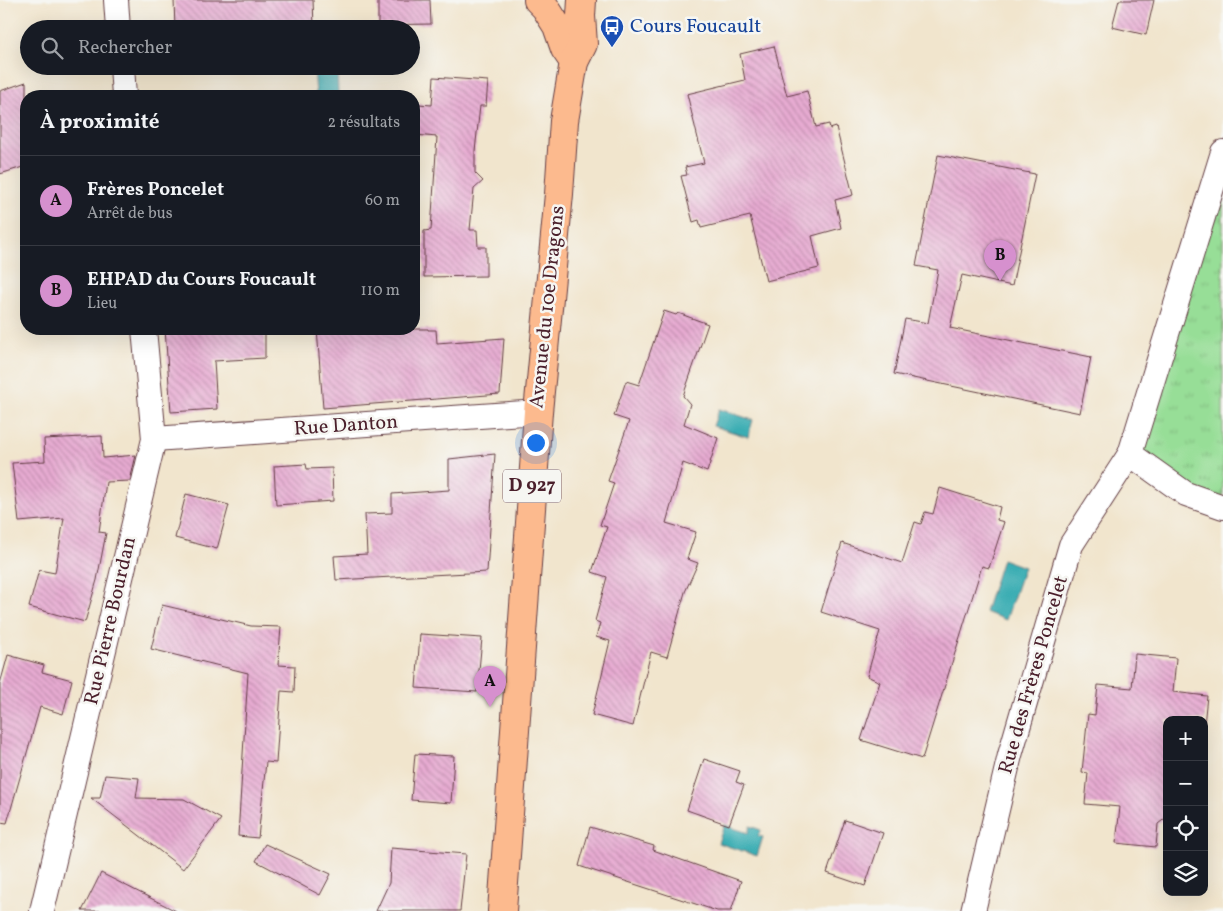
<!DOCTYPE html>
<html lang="fr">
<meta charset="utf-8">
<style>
:root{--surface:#171b24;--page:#242831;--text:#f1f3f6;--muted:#9ea1a6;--line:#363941;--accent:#d690ce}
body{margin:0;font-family:Vollkorn,serif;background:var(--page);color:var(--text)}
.controls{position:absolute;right:15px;bottom:15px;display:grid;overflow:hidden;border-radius:10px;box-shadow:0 5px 20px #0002}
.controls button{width:45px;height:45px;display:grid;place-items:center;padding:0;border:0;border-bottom:1px solid var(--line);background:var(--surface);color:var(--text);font:25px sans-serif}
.you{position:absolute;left:535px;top:442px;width:18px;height:18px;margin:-12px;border:4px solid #fff;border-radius:50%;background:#1a73e8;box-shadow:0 0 0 8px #1a73e833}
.badge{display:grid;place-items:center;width:32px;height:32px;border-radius:50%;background:var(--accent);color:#111;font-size:16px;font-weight:700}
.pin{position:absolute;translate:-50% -41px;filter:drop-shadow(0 1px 2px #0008)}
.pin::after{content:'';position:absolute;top:26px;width:18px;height:15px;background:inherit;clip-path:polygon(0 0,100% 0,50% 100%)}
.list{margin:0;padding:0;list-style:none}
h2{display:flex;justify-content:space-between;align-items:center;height:65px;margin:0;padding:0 20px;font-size:21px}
h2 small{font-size:16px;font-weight:400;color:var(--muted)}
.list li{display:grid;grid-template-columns:32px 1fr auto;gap:15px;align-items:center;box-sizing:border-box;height:90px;padding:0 20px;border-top:1px solid var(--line)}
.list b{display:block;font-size:19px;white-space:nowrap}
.list p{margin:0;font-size:16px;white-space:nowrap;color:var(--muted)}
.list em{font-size:16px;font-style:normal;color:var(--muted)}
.icon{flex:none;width:28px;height:28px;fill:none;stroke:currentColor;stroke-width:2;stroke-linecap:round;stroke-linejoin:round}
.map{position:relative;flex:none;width:1223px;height:911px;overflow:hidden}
.search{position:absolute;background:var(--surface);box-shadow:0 5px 20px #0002;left:20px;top:20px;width:400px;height:55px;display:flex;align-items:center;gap:12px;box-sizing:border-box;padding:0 18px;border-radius:28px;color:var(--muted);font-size:19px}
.panel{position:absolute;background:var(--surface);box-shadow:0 5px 20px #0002;left:20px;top:90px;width:400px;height:245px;border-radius:20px}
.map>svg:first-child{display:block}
</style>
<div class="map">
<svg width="1223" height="911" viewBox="0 0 1223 911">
<defs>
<pattern id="grass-tufts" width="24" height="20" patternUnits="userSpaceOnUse" patternTransform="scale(1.25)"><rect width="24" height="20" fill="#97de97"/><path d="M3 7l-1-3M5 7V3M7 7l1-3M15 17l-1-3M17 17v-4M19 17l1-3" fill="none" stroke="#84be82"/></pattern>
<pattern id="building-back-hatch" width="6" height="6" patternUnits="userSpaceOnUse" patternTransform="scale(1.25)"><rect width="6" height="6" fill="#e7abd2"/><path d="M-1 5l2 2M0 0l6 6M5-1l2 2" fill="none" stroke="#bd8bab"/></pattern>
</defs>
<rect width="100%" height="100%" fill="#f6f6f2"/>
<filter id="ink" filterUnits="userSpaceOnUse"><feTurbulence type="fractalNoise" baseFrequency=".02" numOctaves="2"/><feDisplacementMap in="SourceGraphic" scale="10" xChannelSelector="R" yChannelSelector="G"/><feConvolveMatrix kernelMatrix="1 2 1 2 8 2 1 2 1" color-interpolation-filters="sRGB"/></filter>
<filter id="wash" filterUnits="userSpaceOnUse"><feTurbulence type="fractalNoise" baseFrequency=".0096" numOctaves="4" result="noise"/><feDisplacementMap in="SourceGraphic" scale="20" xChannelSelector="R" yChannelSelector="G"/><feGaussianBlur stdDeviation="1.12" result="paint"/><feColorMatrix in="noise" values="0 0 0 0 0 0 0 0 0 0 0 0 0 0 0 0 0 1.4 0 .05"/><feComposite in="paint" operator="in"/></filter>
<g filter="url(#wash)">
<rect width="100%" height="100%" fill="#f1e5cd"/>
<polygon fill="url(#grass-tufts)" stroke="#707e61" points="1223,152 1223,507 1130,454"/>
<g fill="#3badb3" stroke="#42666f">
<polygon points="314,66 337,66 338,94 316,96"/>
<polygon points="719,409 753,420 748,437 713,426"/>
<polygon points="1002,559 1024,567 1006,620 985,612"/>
<polygon points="724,825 748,833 750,826 761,830 758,836 763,837 757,856 718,843"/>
</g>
<g id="blocks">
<g fill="url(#building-back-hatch)">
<polygon points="174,0 313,0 314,27 175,29"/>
<polygon points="378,0 430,0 431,24 378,25"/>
<polygon points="1119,0 1154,0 1146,35 1112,27"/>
<polygon points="774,46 787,96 807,91 816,127 829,124 830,129 836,127 853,195 835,200 841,228 812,236 819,268 766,281 750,216 701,228 699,220 693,222 681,176 687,175 685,167 704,163 687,94 745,80 740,54"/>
<polygon points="434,77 488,81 486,106 480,106 475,151 475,173 483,181 474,189 470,230 477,230 478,247 486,247 486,276 424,277 424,231 431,230 437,137 415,135 418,104 432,105"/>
<polygon points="26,82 26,166 0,174 0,91"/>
<polygon points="938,155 1035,174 1012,286 962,275 950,328 1091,357 1080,413 894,374 905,319 928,323 938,270 916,266"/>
<polygon points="664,311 676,315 678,313 708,324 683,396 690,404 684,424 718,438 707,472 683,463 666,523 696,532 687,559 698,563 685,592 667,657 651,652 633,726 592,715 610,641 596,637 600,623 595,621 607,577 592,572 607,527 600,525 614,483 608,481 629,421 614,416 626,381 639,385"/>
<polygon points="165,329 265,329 265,358 214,361 217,409 171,412"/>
<polygon points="317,329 428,329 428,330 436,330 437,343 504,338 500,394 323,408"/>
<polygon points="102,436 103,458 136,455 130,481 106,482 99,532 106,533 97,580 85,622 29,607 39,570 55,573 64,518 19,522 12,463 45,461 44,439"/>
<polygon points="495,454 487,572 336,580 334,556 367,554 365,514 392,513 392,494 449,490 449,459"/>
<polygon points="306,464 307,469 332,468 333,501 276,505 274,466"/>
<polygon points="940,488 1000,507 997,520 1004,522 989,568 982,566 922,759 861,740 880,682 867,676 880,631 821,612 842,543 902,563 915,522 921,524 925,512 933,514"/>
<polygon points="186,494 229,505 217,549 175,538"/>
<polygon points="162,605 251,626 281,627 278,665 295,666 294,692 281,691 276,763 266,762 258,838 238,836 248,673 151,649"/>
<polygon points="420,634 482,638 477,692 416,688"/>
<polygon points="1135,654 1176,658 1173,692 1207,696 1204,725 1204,720 1167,720 1167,817 1158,824 1156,847 1116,843 1120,807 1085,804 1088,773 1082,772 1088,714 1095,715 1098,685 1132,688"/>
<polygon points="8,655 44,665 42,672 72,680 63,714 40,707 7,823 0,822 0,684"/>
<polygon points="415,754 454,756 451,803 411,800"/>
<polygon points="704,759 740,771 736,782 744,785 729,825 687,810"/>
<polygon points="105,775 139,778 136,798 184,799 221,819 183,869 91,798 100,798"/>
<polygon points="845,820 883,833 865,886 827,873"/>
<polygon points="590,827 654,846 653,850 741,881 731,911 717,911 579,866"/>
<polygon points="265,844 331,874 320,895 256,861"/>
<polygon points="391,848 466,854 460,911 376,911 389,883"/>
<polygon points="101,873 176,911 82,911"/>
</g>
</g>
</g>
<g filter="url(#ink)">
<use href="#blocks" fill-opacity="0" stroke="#633d43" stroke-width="1"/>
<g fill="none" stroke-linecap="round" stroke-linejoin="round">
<g stroke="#633d43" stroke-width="26">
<g id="street">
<polyline points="116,0 118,29"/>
<polyline points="122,66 124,96"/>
<polyline points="154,439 538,412"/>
<polyline points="1130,454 1186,494 1223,507"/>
<polyline points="42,911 154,439 144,329"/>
<polyline points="973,911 1010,755 1071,545 1130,454 1223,152"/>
</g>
</g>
<g stroke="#633d43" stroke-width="30">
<g id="primary">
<polyline points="538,0 545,7 557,26 565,49 574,62"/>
<polyline points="502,911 538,412 559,194 564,121 574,62 583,44 581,16 582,0"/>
</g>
</g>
<use href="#street" stroke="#fff" stroke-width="24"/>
<use href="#primary" stroke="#fcba8e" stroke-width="28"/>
</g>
</g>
<defs>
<g id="bus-pin" transform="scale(1.25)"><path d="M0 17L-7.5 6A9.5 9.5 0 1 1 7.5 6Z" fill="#1a4fb4" stroke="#f6f6f2"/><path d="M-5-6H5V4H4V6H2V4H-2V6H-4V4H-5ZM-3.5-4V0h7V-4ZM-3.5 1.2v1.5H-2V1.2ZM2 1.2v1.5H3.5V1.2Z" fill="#fff"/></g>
</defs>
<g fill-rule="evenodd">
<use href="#bus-pin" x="612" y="27"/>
</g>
<g text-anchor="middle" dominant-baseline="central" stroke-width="5" stroke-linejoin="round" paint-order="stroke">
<rect fill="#f6f6f2" stroke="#7e6067" stroke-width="1" x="503" y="469.5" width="58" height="33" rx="4"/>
<g font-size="19" font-weight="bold" fill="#4a1f2b">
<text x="532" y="486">D 927</text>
</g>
<g font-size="20" fill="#164399" stroke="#f6f6f2" text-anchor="start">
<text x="630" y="27">Cours Foucault</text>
</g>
<g font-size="20" fill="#4a1f2b" stroke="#f6f6f2">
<text transform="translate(548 307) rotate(-84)">Avenue du 10e Dragons</text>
<text transform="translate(346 426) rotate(-4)">Rue Danton</text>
<text transform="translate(111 621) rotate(-77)">Rue Pierre Bourdan</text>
<text transform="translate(1034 675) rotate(-74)">Rue des Frères Poncelet</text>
</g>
</g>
</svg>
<div class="controls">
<button>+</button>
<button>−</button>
<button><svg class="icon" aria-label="locate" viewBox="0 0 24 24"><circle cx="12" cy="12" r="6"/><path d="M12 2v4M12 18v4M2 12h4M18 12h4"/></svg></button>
<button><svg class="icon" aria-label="layers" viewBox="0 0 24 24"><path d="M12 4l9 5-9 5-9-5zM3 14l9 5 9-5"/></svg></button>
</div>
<div class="you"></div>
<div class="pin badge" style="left:490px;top:707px">A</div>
<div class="pin badge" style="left:1000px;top:281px">B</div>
<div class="search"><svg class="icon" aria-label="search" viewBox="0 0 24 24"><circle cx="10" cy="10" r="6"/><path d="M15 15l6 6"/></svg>Rechercher</div>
<section class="panel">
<h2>À proximité<small>2 résultats</small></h2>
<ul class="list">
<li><span class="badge">A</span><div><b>Frères Poncelet</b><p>Arrêt de bus</p></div><em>60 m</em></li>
<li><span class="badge">B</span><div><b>EHPAD du Cours Foucault</b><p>Lieu</p></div><em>110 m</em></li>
</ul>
</section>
</div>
